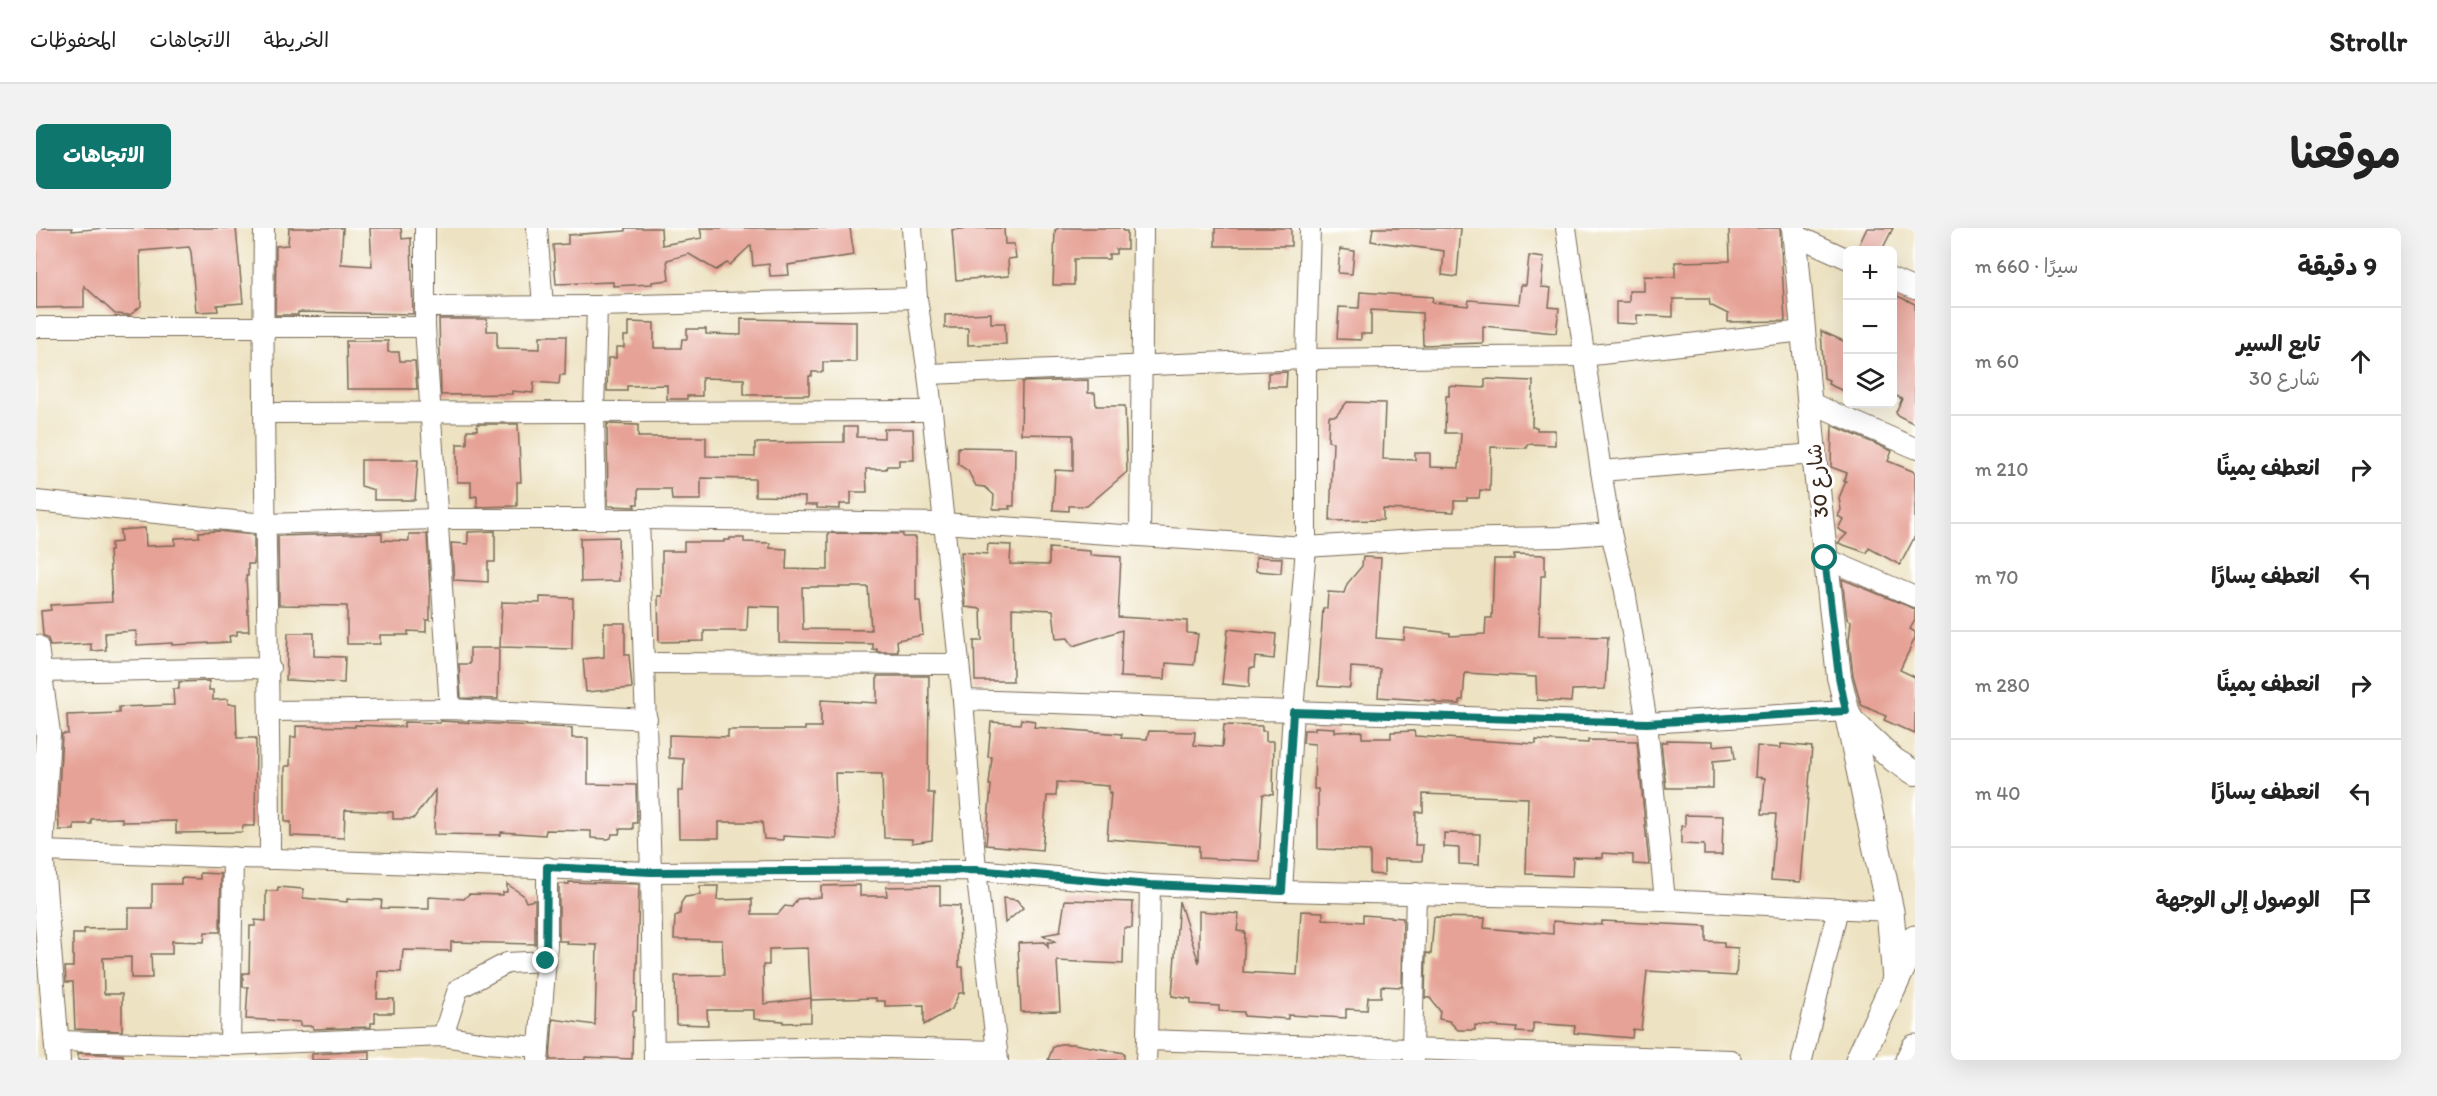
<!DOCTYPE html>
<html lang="ar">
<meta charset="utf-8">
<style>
:root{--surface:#fff;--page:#f2f2f2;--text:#222;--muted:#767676;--line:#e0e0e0;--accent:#0f766e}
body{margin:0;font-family:Itim,"Playpen Sans Arabic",sans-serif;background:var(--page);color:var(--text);direction:rtl}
.controls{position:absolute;right:18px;top:18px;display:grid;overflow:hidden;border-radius:9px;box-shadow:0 6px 24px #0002}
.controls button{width:54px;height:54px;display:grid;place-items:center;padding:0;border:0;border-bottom:2px solid var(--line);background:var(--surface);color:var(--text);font:30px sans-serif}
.stop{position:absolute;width:18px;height:18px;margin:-14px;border:4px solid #0f766e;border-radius:50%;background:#fff}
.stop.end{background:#0f766e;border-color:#fff;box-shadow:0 2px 6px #0008}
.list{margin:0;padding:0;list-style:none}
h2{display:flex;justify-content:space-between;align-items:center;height:78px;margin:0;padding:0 24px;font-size:26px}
h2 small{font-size:20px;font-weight:400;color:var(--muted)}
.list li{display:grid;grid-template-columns:39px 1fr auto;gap:18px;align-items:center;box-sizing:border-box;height:108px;padding:0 24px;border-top:2px solid var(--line)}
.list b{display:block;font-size:22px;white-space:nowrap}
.list p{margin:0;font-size:20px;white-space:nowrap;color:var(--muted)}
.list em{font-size:20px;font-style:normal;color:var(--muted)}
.icon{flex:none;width:33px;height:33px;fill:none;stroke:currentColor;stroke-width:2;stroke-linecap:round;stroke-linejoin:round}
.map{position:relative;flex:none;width:1879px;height:832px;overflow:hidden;direction:ltr;border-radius:9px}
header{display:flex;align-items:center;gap:36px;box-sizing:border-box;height:84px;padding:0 30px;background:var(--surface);border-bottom:2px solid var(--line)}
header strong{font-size:28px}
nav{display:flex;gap:33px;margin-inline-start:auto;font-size:21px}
.intro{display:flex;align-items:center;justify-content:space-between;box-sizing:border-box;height:144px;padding:0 36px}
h1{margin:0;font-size:42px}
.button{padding:15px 27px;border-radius:9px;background:var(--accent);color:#fff;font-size:21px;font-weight:700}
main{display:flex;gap:36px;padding:0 36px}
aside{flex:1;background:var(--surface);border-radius:9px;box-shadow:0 6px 24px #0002}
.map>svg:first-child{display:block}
</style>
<header>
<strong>Strollr</strong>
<nav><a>الخريطة</a><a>الاتجاهات</a><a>المحفوظات</a></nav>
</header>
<div class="intro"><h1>موقعنا</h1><a class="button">الاتجاهات</a></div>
<main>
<aside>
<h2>9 دقيقة<small>سيرًا · 660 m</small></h2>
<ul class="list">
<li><svg class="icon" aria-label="ahead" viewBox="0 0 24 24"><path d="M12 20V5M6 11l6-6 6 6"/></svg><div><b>تابع السير</b><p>شارع 30</p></div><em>60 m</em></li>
<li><svg class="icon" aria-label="right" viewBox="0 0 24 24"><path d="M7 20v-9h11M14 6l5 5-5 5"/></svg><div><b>انعطف يمينًا</b></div><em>210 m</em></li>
<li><svg class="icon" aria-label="left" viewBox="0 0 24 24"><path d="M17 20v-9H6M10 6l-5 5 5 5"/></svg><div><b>انعطف يسارًا</b></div><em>70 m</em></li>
<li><svg class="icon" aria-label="right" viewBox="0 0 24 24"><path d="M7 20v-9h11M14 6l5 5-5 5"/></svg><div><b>انعطف يمينًا</b></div><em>280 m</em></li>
<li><svg class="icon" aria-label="left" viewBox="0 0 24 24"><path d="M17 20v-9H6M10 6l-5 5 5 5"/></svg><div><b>انعطف يسارًا</b></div><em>40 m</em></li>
<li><svg class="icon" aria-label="arrive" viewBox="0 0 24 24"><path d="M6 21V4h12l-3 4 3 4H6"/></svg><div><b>الوصول إلى الوجهة</b></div></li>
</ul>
</aside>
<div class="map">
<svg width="1879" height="832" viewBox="0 0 1879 832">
<rect width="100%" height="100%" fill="#fff"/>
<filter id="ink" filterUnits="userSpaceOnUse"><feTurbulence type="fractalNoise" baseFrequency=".0167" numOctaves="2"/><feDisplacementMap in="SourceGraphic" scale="12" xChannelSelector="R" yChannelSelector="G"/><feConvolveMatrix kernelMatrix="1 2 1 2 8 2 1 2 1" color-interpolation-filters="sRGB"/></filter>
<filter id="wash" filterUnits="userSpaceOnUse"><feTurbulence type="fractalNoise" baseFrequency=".008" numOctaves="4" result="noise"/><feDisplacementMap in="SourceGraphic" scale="24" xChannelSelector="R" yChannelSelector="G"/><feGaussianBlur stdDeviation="1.35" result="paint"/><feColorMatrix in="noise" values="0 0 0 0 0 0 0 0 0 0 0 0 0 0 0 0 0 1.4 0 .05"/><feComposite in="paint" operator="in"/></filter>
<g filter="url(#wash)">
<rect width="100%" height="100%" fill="#ede2c1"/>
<g id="blocks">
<g fill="#e6a296" fill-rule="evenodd">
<polygon points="0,0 36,0 36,3 70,0 200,0 207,75 181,77 182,83 160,84 155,24 153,19 104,23 105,78 94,87 79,86 48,58 48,79 0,80"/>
<polygon points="253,0 307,0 305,36 336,38 334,0 365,0 366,11 375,10 377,86 262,84 262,87 239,87 240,18 252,17"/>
<polygon points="589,0 625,0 626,17 666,10 664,0 814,0 818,27 752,37 753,47 734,48 733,36 717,38 715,17 694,37 691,35 680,42 653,26 631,32 633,52 616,54 616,56 577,58 577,54 520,56 517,17 532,16 532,7 589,3"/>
<polygon points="934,0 968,0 969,16 978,16 980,30 972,31 973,48 920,52 916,2"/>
<polygon points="1023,0 1087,0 1087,3 1091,3 1091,21 1080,21 1080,26 1073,26 1073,31 1038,31 1038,57 1017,57 1019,2"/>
<rect x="1179" y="0" width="76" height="18"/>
<polygon points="1337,0 1425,0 1421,49 1406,47 1408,23 1335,13"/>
<polygon points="1693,0 1744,0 1749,93 1692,94 1692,86 1674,77 1673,71 1637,71 1637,89 1601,87 1601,96 1580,95 1580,74 1593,74 1593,63 1608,63 1608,48 1639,49 1639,34 1694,33"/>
<polygon points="1831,0 1857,0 1846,22 1830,22 1822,19"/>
<polygon points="1304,21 1318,23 1316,46 1302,45"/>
<polygon points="1493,28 1508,30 1505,59 1515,60 1513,79 1523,80 1520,105 1447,98 1447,115 1387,117 1386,85 1335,82 1335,106 1325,106 1325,112 1301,111 1303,79 1323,80 1324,64 1397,69 1396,74 1432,78 1433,72 1483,76 1485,57 1490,57"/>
<polygon points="1857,66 1879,76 1879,196 1861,187 1860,184 1866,171 1857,166"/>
<polygon points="955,85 955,95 969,95 970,116 932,117 932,100 909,100 909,87"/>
<polygon points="403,91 451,91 451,103 461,103 461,120 504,121 504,108 530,108 529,147 524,147 523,156 498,154 497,165 476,163 476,166 405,167"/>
<polygon points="705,91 820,93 820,134 787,134 787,144 776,144 776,148 773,148 773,167 708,167 708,151 666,150 666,168 651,168 651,171 631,171 631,157 591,158 591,163 571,163 572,130 580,130 580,119 588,119 588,108 593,108 593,94 618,95 618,120 645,120 646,111 651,111 651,101 670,101 670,106 705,107"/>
<polygon points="1785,103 1812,115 1812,165 1792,156 1793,152 1788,150"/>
<polygon points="310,113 352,113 352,124 363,124 364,133 379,133 381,161 311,161"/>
<polygon points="1251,144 1250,159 1232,159 1232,145"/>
<polygon points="1449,151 1497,153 1496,199 1501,199 1501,202 1519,202 1519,217 1491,216 1491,220 1455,219 1454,263 1444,262 1443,270 1431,270 1431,273 1418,273 1418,284 1347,281 1347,292 1294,293 1297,214 1292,213 1293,188 1300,188 1311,174 1349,175 1347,231 1379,232 1379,225 1394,225 1394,239 1423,240 1425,205 1409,205 1410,168 1413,168 1413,158 1449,160"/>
<polygon points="1052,152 1052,165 1059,165 1060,178 1089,178 1091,244 1051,278 1033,278 1033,283 1017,282 1019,242 1037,243 1037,207 985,206 986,154"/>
<polygon points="441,196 482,196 485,254 481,254 481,278 441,279 441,268 435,269 435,254 421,254 421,216 431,216 431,202 441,202"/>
<polygon points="571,196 602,197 602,209 670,209 670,228 719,229 719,215 808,214 808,199 821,199 821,209 848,210 848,201 877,201 878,232 863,232 863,238 851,238 850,241 830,241 831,264 815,264 815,276 804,276 804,281 781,280 781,277 769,277 769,269 719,268 719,251 665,250 665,272 636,272 635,261 602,261 602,276 598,276 599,279 572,278"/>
<polygon points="1796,197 1856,223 1852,233 1879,244 1879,308 1864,337 1833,320 1831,325 1802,315 1811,306 1802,301 1807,291 1802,288 1805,282 1803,270 1810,253 1808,253 1811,245 1795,239"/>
<polygon points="922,219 979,220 978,278 973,278 974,281 957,281 958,267 949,259 940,258 932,243 922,236"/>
<polygon points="325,232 382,232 379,272 338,272 338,262 325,258"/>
<polygon points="109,300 110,318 139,317 139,310 163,309 163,304 182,303 218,307 218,336 212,336 212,348 210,348 213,403 201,403 201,407 193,408 194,414 136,417 136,415 101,417 100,403 69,405 70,422 55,423 55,416 14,418 12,411 7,407 5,383 15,382 14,377 76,374 73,323 75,323 75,315 85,314 84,302"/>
<polygon points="459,303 459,334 452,334 452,354 418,352 415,315 432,316 432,304"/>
<polygon points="346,305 346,312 373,313 373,306 391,306 394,364 394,392 390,392 390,404 372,403 372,407 344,407 344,416 311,416 311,378 243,377 242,308"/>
<path d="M792 305 867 306V309H880V373H884L887 407 861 412 862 424H841V421L837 422V416L743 414V379L712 378 711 403H668V413L623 414 622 368H626V323H648V314H688V312H694V310H708V314L734 315V320L751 321 750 341 792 342ZM766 359H832L835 402 767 401Z"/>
<polygon points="582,309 583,353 545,354 544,310"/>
<polygon points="952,316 975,317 974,336 1013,337 1013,320 1054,323 1054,327 1085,329 1082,389 1151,393 1151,405 1162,406 1158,437 1130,435 1129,451 1084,449 1086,402 1037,418 1032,410 1020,411 1017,382 976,380 977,453 939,453 938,413 946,413 945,381 929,379 925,324 951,326"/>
<polygon points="1478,326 1509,327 1509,348 1505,348 1503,408 1572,409 1569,461 1536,462 1535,474 1501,472 1500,449 1429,445 1427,472 1424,472 1424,476 1400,475 1400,473 1342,469 1344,441 1315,439 1314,460 1282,458 1287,380 1291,380 1292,364 1308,365 1311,356 1326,338 1327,329 1345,330 1340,410 1368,412 1369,400 1414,405 1414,408 1449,406 1450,390 1456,390 1458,331 1478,331"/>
<polygon points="1220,329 1246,330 1245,345 1220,343"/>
<polygon points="1806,351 1879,381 1879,392 1874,401 1879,404 1879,410 1864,442 1879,449 1879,506 1848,492 1850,488 1825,477 1817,447 1813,413 1815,393 1811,391"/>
<polygon points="504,369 537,370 536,421 464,419 466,374 504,375"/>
<polygon points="568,395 589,395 589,427 593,427 596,460 550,464 547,431 568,429"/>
<polygon points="1192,401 1240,406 1238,431 1219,429 1218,440 1214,440 1213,459 1186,456"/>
<polygon points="252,405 278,405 278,428 309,429 308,455 250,452"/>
<polygon points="434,420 463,420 462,471 425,470 423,436 434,436"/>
<polygon points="841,448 893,448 892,565 898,565 896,612 876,615 876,611 848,610 846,546 799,545 801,611 747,608 747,612 728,611 726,594 683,594 683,610 643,610 642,563 647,563 648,531 633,530 633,507 692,509 692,502 769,502 769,499 785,499 785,472 841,475"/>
<polygon points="173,453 173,462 177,462 177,472 192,471 192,476 200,476 201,510 220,510 219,598 207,598 206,604 140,605 140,593 86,594 86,590 55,591 55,596 38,596 38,602 23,602 22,580 26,506 32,506 31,487 83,485 83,479 138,477 137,461 143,461 143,454"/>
<polygon points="985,491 999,493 998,499 1086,506 1085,510 1111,511 1113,503 1159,504 1158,517 1186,519 1188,497 1226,498 1226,503 1230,503 1230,513 1238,513 1237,567 1227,566 1223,633 1163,630 1163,618 1071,611 1075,564 1073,565 1073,558 1021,554 1020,568 1011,568 1006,622 950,617 955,557 953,557 956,529 952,529 955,494 984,496"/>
<polygon points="404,493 536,500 536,510 552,510 552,556 600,557 601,595 597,595 597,601 584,601 583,606 576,606 575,610 572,611 555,610 555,603 510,602 509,607 465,604 465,607 398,606 399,562 377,591 357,591 357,584 309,582 308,610 255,608 255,594 249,594 249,538 254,538 255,509 260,509 260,498 319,499 319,497 368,499 368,494 404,495"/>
<polygon points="1279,499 1299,500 1299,504 1326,503 1326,510 1355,510 1355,504 1378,503 1379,508 1500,516 1500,512 1552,515 1552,512 1601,513 1613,637 1597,636 1597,627 1567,625 1567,630 1537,629 1536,648 1490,646 1492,570 1387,566 1387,584 1380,584 1379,617 1387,617 1386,633 1348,632 1348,647 1334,646 1334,623 1282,621 1282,561 1278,561 1279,516 1267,515 1268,502 1279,502"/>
<polygon points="1631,512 1677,513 1677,518 1697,516 1699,531 1677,533 1677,560 1630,560 1625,514 1631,514"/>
<polygon points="1745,516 1776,519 1765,654 1735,652 1740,586 1726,586 1729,550 1719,549 1721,518 1745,520"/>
<polygon points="1649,587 1687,588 1686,627 1668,627 1668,617 1645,616 1645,598 1649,598"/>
<polygon points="1408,605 1444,606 1443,637 1423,636 1423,620 1408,619"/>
<polygon points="164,645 185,646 184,704 169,704 168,714 136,713 136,726 115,726 116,750 95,750 95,729 67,730 68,766 86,766 86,803 39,801 37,754 30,754 29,739 37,739 37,706 48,706 48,701 93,700 93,680 116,680 116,656 145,656 145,650 164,651"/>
<polygon points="533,654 603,656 600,783 597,783 596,831 549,829 549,832 514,832 517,791 559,797 561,717 531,716 532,713 523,713 523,656 533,656"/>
<polygon points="471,656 487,667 490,674 499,672 499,716 415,714 415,723 367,722 365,744 342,743 341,771 358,771 358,785 339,785 339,795 335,795 335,799 277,801 277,798 264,798 264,794 210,791 212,759 207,759 207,745 213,745 214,698 219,698 219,692 230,693 230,663 242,663 242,659 267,661 267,670 311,674 311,671 346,672 345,680 393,681 393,669 428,671 433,666 467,667 467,664 471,664"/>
<polygon points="824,657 824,668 851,668 850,659 904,658 904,677 924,678 923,739 927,739 928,765 923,765 916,781 888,797 888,777 849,778 849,773 840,773 840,770 775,772 772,720 733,721 733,737 727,737 728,776 775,770 775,794 747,795 747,793 718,791 718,782 671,782 672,797 640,796 639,748 688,747 686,712 638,711 639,688 644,686 645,675 649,669 664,667 664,658 682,658 681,672 716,671 716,686 742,686 749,678 756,679 761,671 785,669 785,658"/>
<polygon points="967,670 981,672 987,680 969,695"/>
<polygon points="1029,672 1097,674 1096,700 1088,700 1087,736 1021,733 1024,783 985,784 982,715 1009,714 1012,719 1012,714 1020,714 1007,707 1024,704"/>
<polygon points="1143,673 1163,735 1163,683 1203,686 1201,703 1209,704 1207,744 1261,747 1265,683 1287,684 1287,691 1327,694 1327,687 1367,690 1366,759 1345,758 1345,769 1332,769 1331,782 1310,781 1310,790 1252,787 1252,791 1208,788 1208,784 1183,783 1183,778 1155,776 1155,771 1136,768"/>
<polygon points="1398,689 1449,690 1448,700 1517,706 1517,693 1566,697 1566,693 1670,698 1670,713 1688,714 1688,719 1702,720 1700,748 1611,743 1605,802 1597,801 1596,810 1538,805 1539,798 1497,795 1497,805 1480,804 1481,800 1439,797 1439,802 1422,802 1413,793 1403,791 1404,783 1394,770 1389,770 1390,725 1395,726"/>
<polygon points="1024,816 1038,816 1088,825 1088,832 1012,832 1017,819"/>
<polygon points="334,823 334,832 276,832 276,826"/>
<polygon points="42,825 87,827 87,832 42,832"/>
</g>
</g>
</g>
<g filter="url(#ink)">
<use href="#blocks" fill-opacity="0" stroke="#796a57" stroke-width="1.5"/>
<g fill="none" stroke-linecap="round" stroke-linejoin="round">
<g stroke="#796a57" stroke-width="22">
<g id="minor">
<path d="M228 0C225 210 234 421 234 631"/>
<polyline points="501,0 507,78"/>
<polyline points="876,0 881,70 892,146 927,472 940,642 962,832"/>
<polyline points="1530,0 1565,243 1575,305 1589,363 1611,495 1629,672"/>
<polyline points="1759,7 1812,31"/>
<polyline points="1856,51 1879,61"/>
<polyline points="389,79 561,78 881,70"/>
<polyline points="0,99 389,99 389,0"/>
<polyline points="389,99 414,481"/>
<polyline points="892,146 1270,131 1548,128 1767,103"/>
<polyline points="1773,174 1879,220"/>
<polyline points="228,185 896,183"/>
<polyline points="1565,243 1778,226"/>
<polyline points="0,273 230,296 400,291 603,291 906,295 1270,319 1395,311 1523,309 1575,305"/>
<polyline points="560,291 558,183 561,78"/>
<polyline points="603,291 615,644 618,832"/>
<polyline points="1104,308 1107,0"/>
<polyline points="1789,330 1879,369"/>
<polyline points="608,435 923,436"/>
<polyline points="4,444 234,440"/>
<polyline points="927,472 1611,495 1810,483"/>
<polyline points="234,483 414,481 611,491"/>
<polyline points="5,623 615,644 940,642 1114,657 1246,663 1629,672 1854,683"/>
<polyline points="1114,657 1111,812 1695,832"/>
<polyline points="1246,663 1257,484 1270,319 1270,131 1274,0"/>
<polyline points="407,808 422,761 471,735 510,733"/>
<polyline points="21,813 194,817 407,808 450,815 503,819 502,832"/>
<polyline points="194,817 197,629"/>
<polyline points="618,823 812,819 961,823"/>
<polyline points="502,832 511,717 511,639"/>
<polyline points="1110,832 1111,812"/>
<polyline points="1378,832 1376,820 1380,665"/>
<polyline points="1766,832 1802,680"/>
</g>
</g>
<g stroke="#796a57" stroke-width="26">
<g id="tertiary">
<polyline points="1758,0 1778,226 1803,449 1813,490 1858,532 1879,545"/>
<polyline points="0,419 12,505 5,623 22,832"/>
</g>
</g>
<g stroke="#796a57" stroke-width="29">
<g id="secondary">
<polyline points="1813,490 1854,683 1860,751"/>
<polyline points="1823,832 1879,711"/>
<polyline points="1873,832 1879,820"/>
</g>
</g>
<use href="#minor" stroke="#fff" stroke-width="20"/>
<use href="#tertiary" stroke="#fff" stroke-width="24"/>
<use href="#secondary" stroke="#fff" stroke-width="27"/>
</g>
</g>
<g fill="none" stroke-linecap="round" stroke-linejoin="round" filter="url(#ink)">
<polyline stroke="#0f766e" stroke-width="8" points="510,733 511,639 615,644 940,642 1114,657 1246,663 1257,484 1611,495 1810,483 1803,449 1789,330"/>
</g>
<g text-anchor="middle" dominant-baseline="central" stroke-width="6" stroke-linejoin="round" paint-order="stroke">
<g font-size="21" fill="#3b2a1e" stroke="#fff">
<text transform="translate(1781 253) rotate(-96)">شارع 30</text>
</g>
</g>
</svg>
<div class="controls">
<button>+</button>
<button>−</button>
<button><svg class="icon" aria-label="layers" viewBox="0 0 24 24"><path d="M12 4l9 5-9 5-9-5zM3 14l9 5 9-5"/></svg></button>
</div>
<div class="stop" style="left:1789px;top:330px"></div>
<div class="stop end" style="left:510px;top:733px"></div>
</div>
</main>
